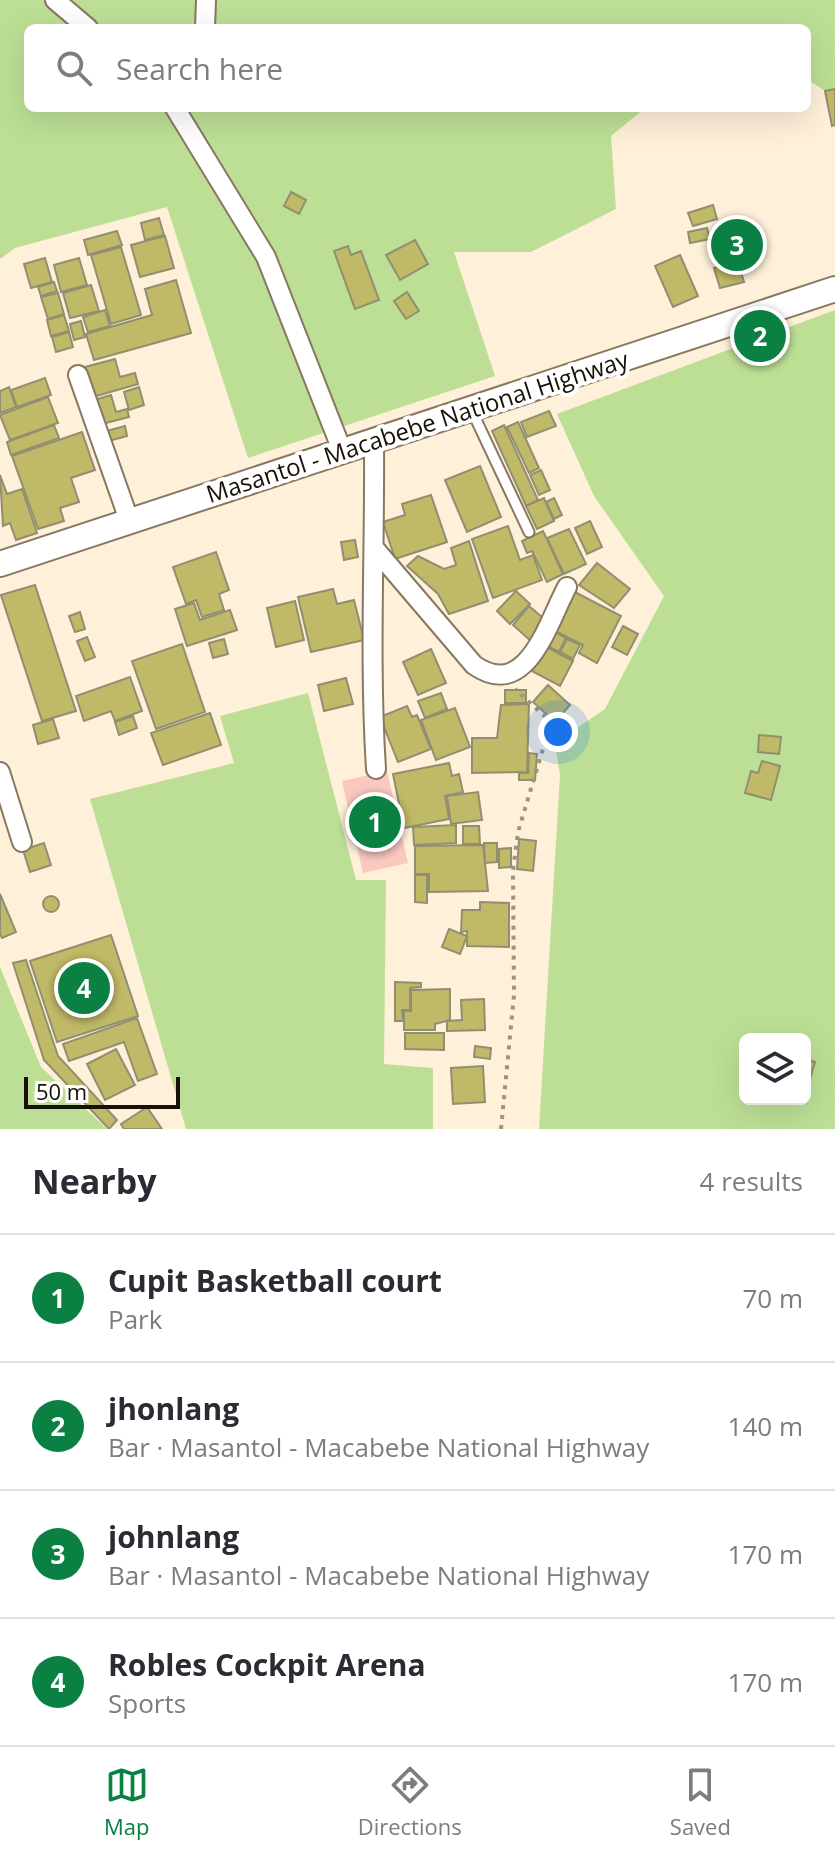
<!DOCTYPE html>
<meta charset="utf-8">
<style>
:root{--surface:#fff;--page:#f2f2f3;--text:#2b2b33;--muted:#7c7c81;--line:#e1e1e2;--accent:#0b8043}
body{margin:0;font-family:"Open Sans",sans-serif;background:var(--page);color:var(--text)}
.controls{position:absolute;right:24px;bottom:24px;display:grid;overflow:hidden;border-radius:12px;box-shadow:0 8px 32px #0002}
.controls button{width:72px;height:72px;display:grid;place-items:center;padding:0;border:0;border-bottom:2px solid var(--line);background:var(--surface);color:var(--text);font:40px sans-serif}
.scale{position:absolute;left:24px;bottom:20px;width:156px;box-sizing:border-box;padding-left:8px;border:4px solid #171107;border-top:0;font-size:22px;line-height:28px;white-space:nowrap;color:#171107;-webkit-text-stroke:6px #fff;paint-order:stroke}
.you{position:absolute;left:558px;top:732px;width:28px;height:28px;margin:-20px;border:6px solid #fff;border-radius:50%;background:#1a73e8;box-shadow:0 0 0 12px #1a73e833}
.badge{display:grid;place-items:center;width:52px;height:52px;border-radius:50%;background:var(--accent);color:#fff;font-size:26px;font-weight:700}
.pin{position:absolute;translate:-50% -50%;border:4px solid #fff;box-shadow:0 2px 8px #0006}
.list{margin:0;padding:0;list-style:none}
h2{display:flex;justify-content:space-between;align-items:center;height:104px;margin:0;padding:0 32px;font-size:34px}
h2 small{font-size:26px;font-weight:400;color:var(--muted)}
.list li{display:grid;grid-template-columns:52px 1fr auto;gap:24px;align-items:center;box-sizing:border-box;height:128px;padding:0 32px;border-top:2px solid var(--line)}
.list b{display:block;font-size:30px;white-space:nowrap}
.list p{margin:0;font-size:26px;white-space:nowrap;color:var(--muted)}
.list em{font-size:26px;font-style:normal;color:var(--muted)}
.icon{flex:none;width:44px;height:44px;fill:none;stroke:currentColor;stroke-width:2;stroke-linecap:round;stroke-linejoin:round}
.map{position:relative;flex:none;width:835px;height:1129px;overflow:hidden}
.search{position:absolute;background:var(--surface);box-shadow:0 8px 32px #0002;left:24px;right:24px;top:24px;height:88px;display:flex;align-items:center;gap:20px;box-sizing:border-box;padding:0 28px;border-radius:12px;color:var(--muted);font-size:30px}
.sheet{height:616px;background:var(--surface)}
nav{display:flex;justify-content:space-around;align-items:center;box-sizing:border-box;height:112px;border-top:2px solid var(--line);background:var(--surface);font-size:22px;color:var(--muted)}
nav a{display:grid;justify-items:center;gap:4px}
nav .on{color:var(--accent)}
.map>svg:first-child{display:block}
</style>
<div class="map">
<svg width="835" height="1129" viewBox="0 0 835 1129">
<rect width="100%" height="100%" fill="#fef0d9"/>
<polygon fill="#f9c8c0" points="387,771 408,863 363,873 342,781"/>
<g fill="#bcdf95" fill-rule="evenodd">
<polygon points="0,0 835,0 835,98 807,79 807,28 28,28 28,108 645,108 611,136 616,209 531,252 454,252 495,376 248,458 167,207 15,248 0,259"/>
<path d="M835 310V1129H539L560 775 555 743 605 709 664 596 594 496 557 414ZM745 1039H805V1099H745Z"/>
<polygon points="308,693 356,880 386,880 384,1064 433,1068 433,1129 186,1129 90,799 234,763 220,716"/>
<polygon points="0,967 41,1067 107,1129 0,1129"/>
</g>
<g fill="#c0b967" stroke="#918f71" stroke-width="2">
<polygon points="835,89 835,125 832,126 825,91"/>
<polygon points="291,192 306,200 299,214 284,206"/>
<polygon points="713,205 717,219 693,226 688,213"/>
<polygon points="159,218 164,235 145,240 141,223"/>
<polygon points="707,228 710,239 690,243 688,232"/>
<polygon points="117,231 122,245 88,255 84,240"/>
<polygon points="165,236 174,268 140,277 131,245"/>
<polygon points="415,240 428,264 400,280 386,255"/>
<polygon points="348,246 351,255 361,251 379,300 355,309 334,251"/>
<polygon points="121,247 141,315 111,324 91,255"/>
<polygon points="680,255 698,296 673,307 655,266"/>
<polygon points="45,258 52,282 31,288 24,264"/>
<polygon points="79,258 87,285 61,292 54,265"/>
<polygon points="738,262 744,282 720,288 714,268"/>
<polygon points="176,280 191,333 94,360 86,334 152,315 145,289"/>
<polygon points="54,282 57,291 41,296 38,287"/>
<polygon points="91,285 99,311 70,318 63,293"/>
<polygon points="407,292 419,311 406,319 394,301"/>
<polygon points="58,293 64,314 48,319 41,297"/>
<polygon points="105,310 110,326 88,332 83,317"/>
<polygon points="64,315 69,331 51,336 47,320"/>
<polygon points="81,321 85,337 74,340 70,324"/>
<polygon points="69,332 73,347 56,352 52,337"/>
<polygon points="115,359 120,377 135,373 138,384 93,397 85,367"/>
<polygon points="45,378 51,395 17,407 11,390"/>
<polygon points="9,387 16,407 0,413 0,391"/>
<polygon points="139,387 144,405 129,410 124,392"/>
<polygon points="111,395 116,412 127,409 129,417 102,424 94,400"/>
<polygon points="48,397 58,423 10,440 0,415"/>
<polygon points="549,411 556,426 527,437 521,422"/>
<polygon points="518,422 539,468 529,473 507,427"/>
<polygon points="54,425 59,438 11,455 7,442"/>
<polygon points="504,425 538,500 526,506 492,431"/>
<polygon points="125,426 127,436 105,442 103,432"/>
<polygon points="82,432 95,470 71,478 79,502 60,508 64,521 38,529 12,456"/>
<polygon points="480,466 501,517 467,532 445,480"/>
<polygon points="541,470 550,490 539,495 530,475"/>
<polygon points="0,475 7,494 22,489 37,533 16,540 10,523 3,526"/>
<polygon points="431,495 447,542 395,559 383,522 405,515 402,504"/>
<polygon points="544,498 554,521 537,529 526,506"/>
<polygon points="554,498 562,515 554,519 546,502"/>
<polygon points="590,521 602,547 587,554 575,528"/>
<polygon points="508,526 520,560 533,555 542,580 493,598 472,539"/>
<polygon points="569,529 586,564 564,574 547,538"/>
<polygon points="543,531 563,574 547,582 532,551 527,553 522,541"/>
<polygon points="355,540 358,557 344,560 341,542"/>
<polygon points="469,541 488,601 449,614 438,594 407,566 418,556 444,569 456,565 451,548"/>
<polygon points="216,552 229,590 219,594 224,610 202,617 196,600 186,604 173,567"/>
<polygon points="597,563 630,589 614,608 579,585"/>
<polygon points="35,585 76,711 42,721 1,595"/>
<polygon points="333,589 337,604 354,600 364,640 311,652 298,597"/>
<polygon points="569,589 621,616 597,663 579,653 583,645 549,628"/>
<polygon points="516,591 530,604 510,624 497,611"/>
<polygon points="295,601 304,640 276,647 267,608"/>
<polygon points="194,603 200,620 230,610 237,630 187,646 175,609"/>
<polygon points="529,606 549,623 532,642 513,625"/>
<polygon points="80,612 85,629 75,632 69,616"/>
<polygon points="623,626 638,634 627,655 612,647"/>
<polygon points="553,631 566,638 559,652 546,645"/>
<polygon points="87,637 95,657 85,661 77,641"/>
<polygon points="224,639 228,654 213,658 209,643"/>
<polygon points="567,639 580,645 573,659 560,652"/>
<polygon points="182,644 205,712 156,729 132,661"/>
<polygon points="545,646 573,661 560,686 532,671"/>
<polygon points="431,649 446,683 418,695 403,662"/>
<polygon points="130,677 142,711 115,721 111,711 84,721 76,696"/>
<polygon points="346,678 353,704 324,711 318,685"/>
<polygon points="548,685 570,705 555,722 533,702"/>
<rect x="505" y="690" width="21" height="13"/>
<polygon points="441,693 447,709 425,718 418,701"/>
<polygon points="529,704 527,772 472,773 472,738 497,738 501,705"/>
<polygon points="407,706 412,717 417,715 431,749 398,762 380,717"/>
<polygon points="455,708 470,747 436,760 421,720"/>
<polygon points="210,713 221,745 163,765 151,733"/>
<polygon points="133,716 137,728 119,735 115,722"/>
<polygon points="53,719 59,738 38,744 33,725"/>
<polygon points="759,735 781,737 779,754 758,752"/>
<polygon points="529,753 537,754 535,780 519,780 519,773 528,773"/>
<polygon points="762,761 780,766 771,800 745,793 751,771 758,773"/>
<polygon points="449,763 452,776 459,774 463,792 445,796 449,819 404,828 393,774"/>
<polygon points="478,792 482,820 451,824 447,796"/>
<polygon points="456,825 456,843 414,845 413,827"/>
<polygon points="463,826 479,826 480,844 463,844"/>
<polygon points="519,839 536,841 533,871 517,869"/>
<polygon points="44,843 51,865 30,872 23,850"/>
<polygon points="484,843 497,843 497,862 485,863"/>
<polygon points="483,845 488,891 429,892 429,874 415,874 415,846"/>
<polygon points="511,848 511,867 499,868 499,849"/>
<polygon points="415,875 427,875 427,903 415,902"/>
<polygon points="0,894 16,932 2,938 0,934"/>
<circle cx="51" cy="904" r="8"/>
<polygon points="480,902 509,903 509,947 467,946 467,931 461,932 462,910 480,910"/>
<polygon points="449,929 467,936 460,954 442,947"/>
<polygon points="111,935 138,1016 57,1042 30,961"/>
<polygon points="26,960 58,1056 117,1120 109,1129 44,1060 13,963"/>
<polygon points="395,982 421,983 421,987 410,988 410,1010 402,1010 403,1021 395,1021"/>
<polygon points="450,989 450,1020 435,1024 435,1030 404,1030 404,1011 411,1011 411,990"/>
<polygon points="484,999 485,1030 447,1031 447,1021 462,1020 461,1000"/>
<polygon points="137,1018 157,1074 138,1081 124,1042 69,1061 63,1044"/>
<polygon points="405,1033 444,1033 444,1050 405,1049"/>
<polygon points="475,1046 491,1048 490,1059 474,1057"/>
<polygon points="116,1049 135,1085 105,1100 87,1064"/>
<polygon points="805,1059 815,1062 806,1093 805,1093"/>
<polygon points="483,1066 485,1102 453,1104 451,1068"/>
<polygon points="147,1107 162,1129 124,1129 121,1124"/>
</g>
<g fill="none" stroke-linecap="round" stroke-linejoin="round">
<g stroke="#88785f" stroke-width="13">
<polyline id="service" points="471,409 529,532"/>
</g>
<g stroke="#88785f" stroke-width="22">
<g id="minor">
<polyline points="55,0 88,28"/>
<polyline points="205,28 206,0"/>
<polyline points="175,108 266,257 343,453"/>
<polyline points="78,375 129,520"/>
<path d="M374 442C375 551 369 660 376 769"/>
<path d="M375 549 474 665C527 702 548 622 567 587"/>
<polyline points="0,772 22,842"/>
</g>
</g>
<g stroke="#88785f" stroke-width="28">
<polyline id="secondary" points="0,564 835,289"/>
</g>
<polyline stroke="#9d9381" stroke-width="4" stroke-dasharray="4 6" stroke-linecap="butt" points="501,1129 514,995 513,870 518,832 551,722 515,689"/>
<use href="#service" stroke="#fff" stroke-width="9"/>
<use href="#minor" stroke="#fff" stroke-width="18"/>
<use href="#secondary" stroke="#fff" stroke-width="24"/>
</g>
<g text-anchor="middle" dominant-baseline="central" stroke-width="8" stroke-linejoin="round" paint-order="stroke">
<g font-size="24" fill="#171107" stroke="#fff">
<text transform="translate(417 426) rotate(-18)">Masantol - Macabebe National Highway</text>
</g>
</g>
</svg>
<div class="controls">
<button><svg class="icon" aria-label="layers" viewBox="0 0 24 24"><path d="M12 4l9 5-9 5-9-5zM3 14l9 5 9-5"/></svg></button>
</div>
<div class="scale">50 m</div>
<div class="you"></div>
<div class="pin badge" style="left:375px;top:822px">1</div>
<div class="pin badge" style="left:760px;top:336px">2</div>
<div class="pin badge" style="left:737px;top:245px">3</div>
<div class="pin badge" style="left:84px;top:988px">4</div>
<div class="search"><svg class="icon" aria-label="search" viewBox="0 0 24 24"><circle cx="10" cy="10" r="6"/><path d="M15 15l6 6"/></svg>Search here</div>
</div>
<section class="sheet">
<h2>Nearby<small>4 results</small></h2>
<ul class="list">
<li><span class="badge">1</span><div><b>Cupit Basketball court</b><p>Park</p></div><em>70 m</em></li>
<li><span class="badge">2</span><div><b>jhonlang</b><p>Bar · Masantol - Macabebe National Highway</p></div><em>140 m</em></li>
<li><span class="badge">3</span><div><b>johnlang</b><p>Bar · Masantol - Macabebe National Highway</p></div><em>170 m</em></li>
<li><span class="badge">4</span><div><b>Robles Cockpit Arena</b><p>Sports</p></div><em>170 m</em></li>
</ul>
</section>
<nav>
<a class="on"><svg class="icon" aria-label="map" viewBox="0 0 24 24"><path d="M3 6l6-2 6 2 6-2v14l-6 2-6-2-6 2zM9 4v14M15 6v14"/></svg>Map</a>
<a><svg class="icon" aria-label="directions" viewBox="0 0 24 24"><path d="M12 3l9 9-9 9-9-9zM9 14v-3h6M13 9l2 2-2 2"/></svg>Directions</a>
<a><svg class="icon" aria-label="saved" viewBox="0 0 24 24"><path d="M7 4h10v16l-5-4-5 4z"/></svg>Saved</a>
</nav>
